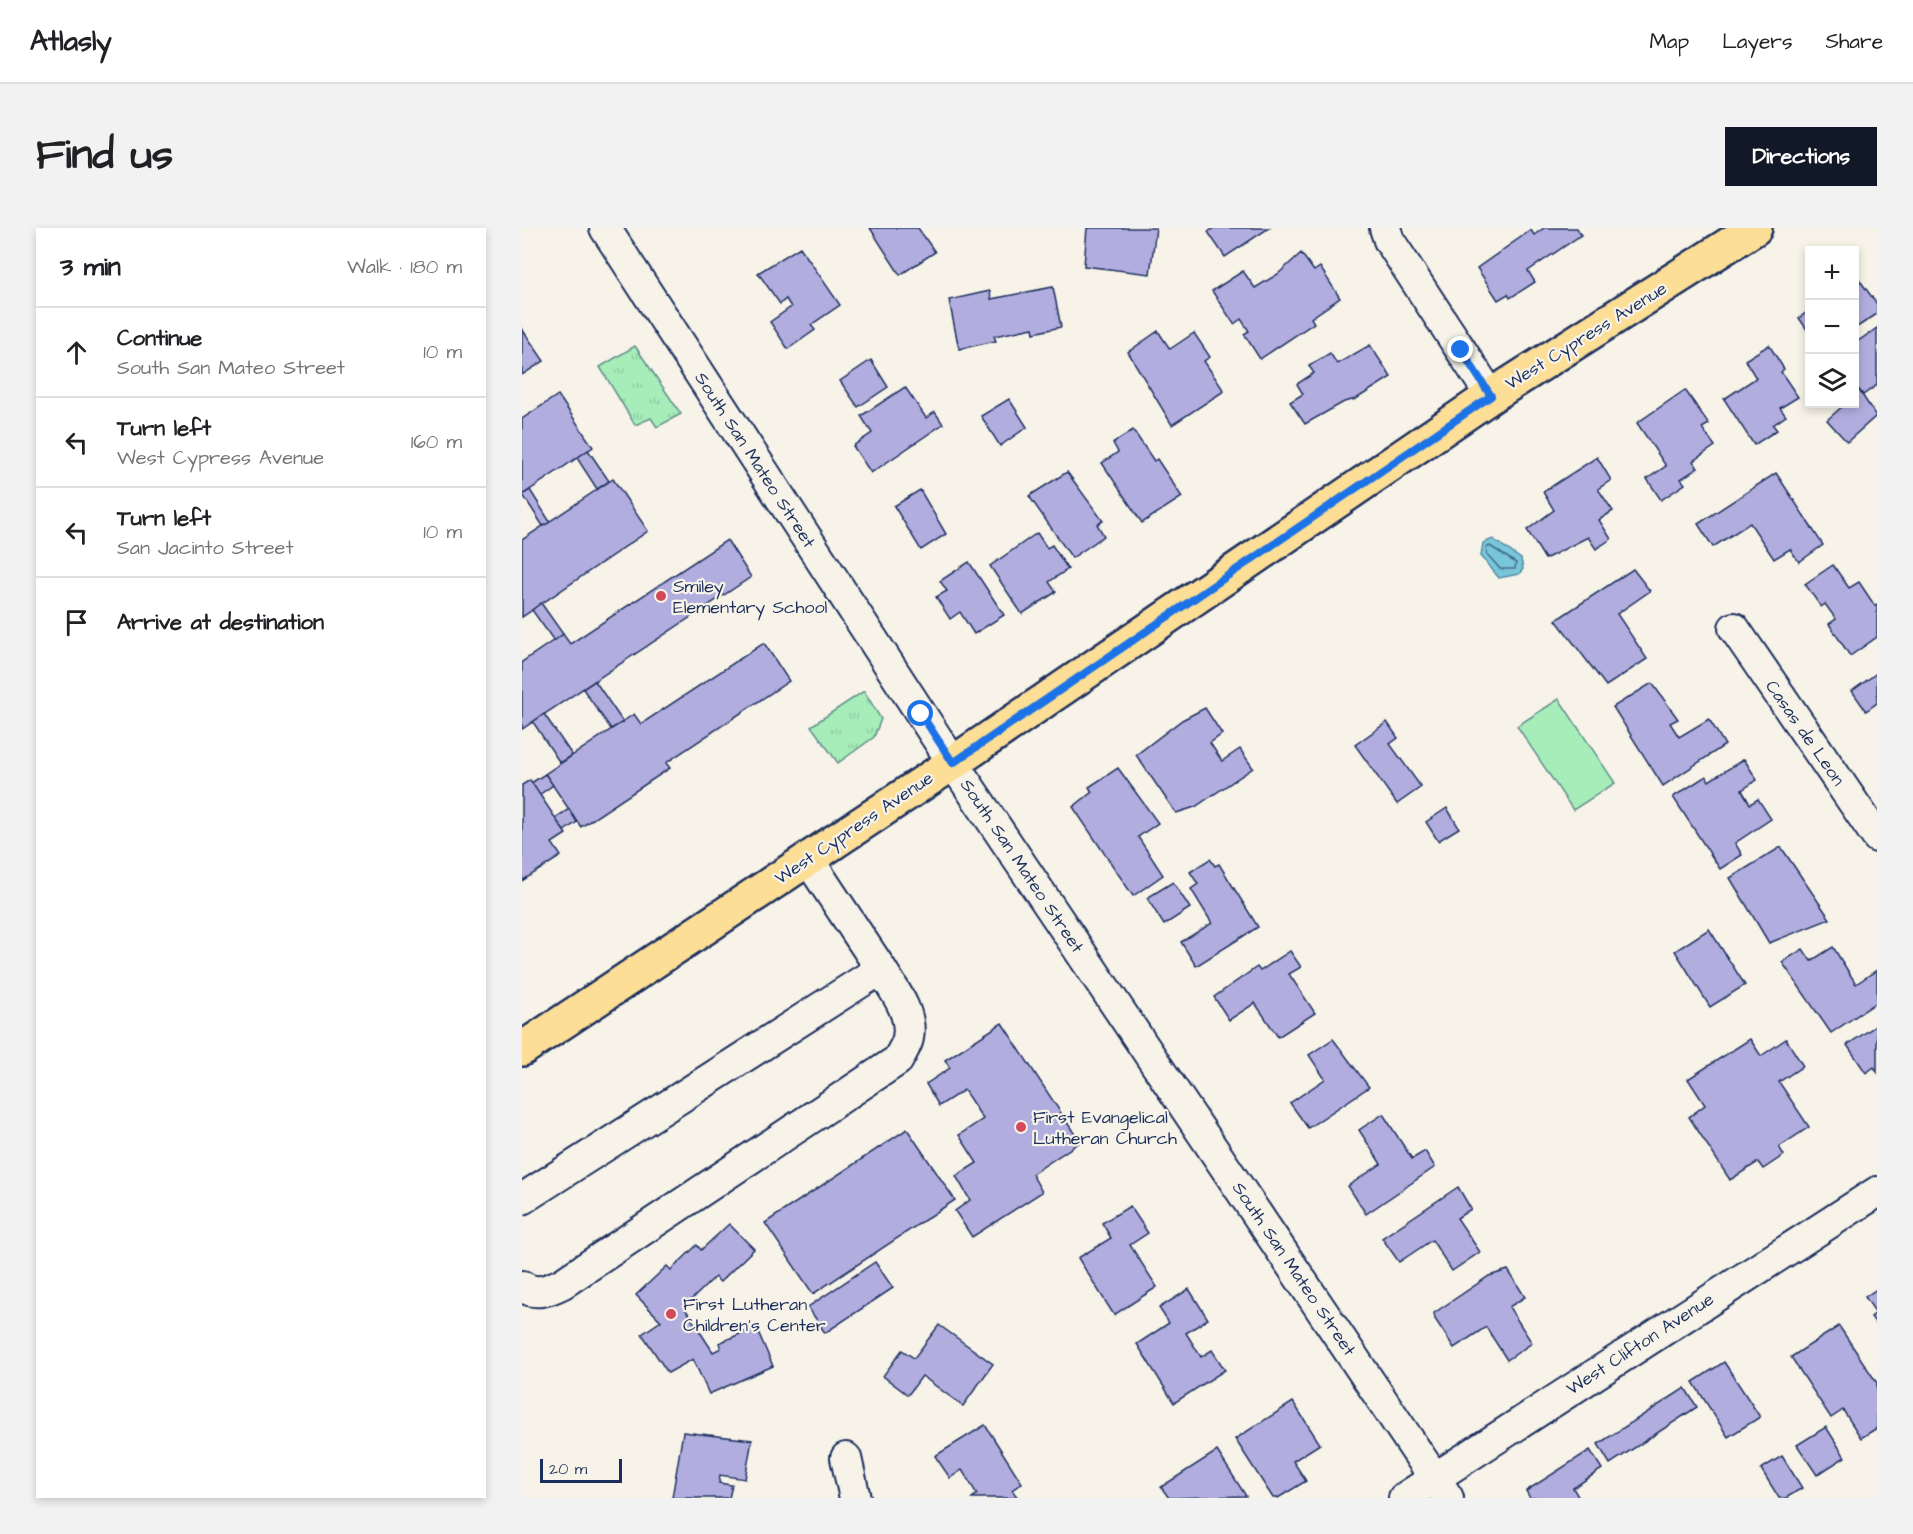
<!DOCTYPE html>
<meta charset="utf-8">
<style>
:root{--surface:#fff;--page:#f2f2f2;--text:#202124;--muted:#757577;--line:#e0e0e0;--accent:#111827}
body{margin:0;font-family:"Architects Daughter",sans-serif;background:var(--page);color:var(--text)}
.controls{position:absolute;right:18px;top:18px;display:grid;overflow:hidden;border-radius:0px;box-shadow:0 3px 9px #0003}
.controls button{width:54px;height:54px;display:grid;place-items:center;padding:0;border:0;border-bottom:2px solid var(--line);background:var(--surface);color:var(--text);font:30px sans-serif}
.scale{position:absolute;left:18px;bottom:15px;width:82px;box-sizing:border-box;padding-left:6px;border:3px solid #1b2f5e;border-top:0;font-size:16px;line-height:21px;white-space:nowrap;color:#1b2f5e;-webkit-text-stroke:4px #f7f3e8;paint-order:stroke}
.stop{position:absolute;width:18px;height:18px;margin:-14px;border:4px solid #1a73e8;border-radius:50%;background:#fff}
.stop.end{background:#1a73e8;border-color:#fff;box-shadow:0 2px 6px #0008}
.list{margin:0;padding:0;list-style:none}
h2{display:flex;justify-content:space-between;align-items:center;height:78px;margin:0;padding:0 24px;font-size:26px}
h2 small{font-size:20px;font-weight:400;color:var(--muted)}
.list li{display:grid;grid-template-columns:39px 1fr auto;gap:18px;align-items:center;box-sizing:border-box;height:90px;padding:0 24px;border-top:2px solid var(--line)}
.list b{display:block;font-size:22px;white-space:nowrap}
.list p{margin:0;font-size:20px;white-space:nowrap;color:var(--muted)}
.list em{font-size:20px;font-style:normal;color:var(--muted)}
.icon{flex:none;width:33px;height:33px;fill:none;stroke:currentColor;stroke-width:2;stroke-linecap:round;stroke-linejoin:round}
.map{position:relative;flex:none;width:1355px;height:1270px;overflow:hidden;border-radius:0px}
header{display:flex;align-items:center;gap:36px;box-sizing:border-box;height:84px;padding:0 30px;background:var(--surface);border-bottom:2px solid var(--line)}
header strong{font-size:28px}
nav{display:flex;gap:33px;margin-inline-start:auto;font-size:21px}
.intro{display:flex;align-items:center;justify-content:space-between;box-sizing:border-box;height:144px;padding:0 36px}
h1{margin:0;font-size:42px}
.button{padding:15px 27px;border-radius:0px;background:var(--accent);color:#fff;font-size:21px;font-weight:700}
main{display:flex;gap:36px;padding:0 36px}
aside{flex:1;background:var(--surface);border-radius:0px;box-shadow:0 3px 9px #0003}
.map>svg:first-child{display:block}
</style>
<header>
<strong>Atlasly</strong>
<nav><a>Map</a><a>Layers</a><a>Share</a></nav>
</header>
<div class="intro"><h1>Find us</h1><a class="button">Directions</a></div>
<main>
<aside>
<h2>3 min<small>Walk · 180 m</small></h2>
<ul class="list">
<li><svg class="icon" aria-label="ahead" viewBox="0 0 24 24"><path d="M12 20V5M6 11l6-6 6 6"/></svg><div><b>Continue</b><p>South San Mateo Street</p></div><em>10 m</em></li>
<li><svg class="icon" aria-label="left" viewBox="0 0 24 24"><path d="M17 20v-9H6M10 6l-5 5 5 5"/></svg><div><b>Turn left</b><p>West Cypress Avenue</p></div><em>160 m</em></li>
<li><svg class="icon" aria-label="left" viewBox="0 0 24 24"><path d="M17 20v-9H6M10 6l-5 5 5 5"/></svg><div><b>Turn left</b><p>San Jacinto Street</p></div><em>10 m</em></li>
<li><svg class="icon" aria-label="arrive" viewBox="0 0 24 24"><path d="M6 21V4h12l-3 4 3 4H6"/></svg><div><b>Arrive at destination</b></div></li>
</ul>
</aside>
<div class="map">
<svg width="1355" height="1270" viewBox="0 0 1355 1270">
<defs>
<pattern id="park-tufts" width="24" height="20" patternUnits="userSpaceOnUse" patternTransform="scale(1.5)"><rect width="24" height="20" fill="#a6edba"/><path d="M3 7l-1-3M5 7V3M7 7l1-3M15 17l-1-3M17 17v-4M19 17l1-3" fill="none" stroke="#8ecca2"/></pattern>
</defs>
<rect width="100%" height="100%" fill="#f7f3e8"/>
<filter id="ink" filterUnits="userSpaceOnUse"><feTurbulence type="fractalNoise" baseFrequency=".0167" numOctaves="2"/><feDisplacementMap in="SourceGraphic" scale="12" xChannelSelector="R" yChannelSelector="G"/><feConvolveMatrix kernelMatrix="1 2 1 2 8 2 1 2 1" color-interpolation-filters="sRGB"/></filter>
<g filter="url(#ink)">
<g fill="url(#park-tufts)" stroke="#608e8c" stroke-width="1.5">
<polygon points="113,118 159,186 135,199 129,190 113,197 78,139"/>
<polygon points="342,463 359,491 352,509 316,535 289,498"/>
</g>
<polygon fill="#a6edba" stroke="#608e8c" stroke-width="1.5" points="1037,471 1093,555 1051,582 995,498"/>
<polygon fill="#7ac6d9" stroke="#548aa8" stroke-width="1.5" points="971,311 999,331 1001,341 997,346 977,350 959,328 961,315"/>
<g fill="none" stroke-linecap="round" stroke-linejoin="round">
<polygon stroke="#416b8f" stroke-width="1.5" points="968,318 994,335 993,341 978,341 965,326 964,320"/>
</g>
<g fill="#b1adde" stroke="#1b2f5e" stroke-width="1.5">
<polygon points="348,0 396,0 413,24 378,47"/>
<polygon points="565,0 634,0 628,46 562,38"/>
<polygon points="692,0 747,0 703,29 686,4"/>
<polygon points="1022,0 1055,0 1059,7 1006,43 1013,54 988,70 986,66 976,72 955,40 1009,2 1012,7"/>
<polygon points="278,19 318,77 289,97 293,102 266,121 248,94 269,79 264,71 258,76 236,45"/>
<polygon points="779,25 792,43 798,39 818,70 789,90 792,95 738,131 722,106 727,103 719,91 712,96 690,63 721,43 733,60 756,46"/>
<polygon points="1336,50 1355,76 1355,86 1332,101 1332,53"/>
<polygon points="531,59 539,99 512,105 511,100 472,108 474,113 437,121 427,72 468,63 469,71"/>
<polygon points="1288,82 1288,106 1277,90"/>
<polygon points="1355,100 1355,157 1341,167 1337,162 1332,165 1332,116"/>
<polygon points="0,101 22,133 0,147"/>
<polygon points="636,103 648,121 672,105 688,129 682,133 702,163 650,197 606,124"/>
<polygon points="848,117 869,149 834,171 822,174 783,196 768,174 781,166 775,156 792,145 787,138 808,125 815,136"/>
<polygon points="1247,117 1262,141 1259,144 1276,169 1258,180 1264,188 1251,197 1255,202 1232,217 1202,171 1234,150 1223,132"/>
<polygon points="349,132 366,159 336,179 318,153"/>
<polygon points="383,159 404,190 413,184 421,196 349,245 331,218 350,205 339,188"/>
<polygon points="1163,162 1187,196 1180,200 1193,218 1171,233 1176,240 1159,251 1163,256 1139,272 1125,251 1144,238 1115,195"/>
<polygon points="1337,162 1354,188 1325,214 1305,192 1323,176 1332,176 1332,166"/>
<polygon points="36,167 71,219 0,267 0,191"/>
<polygon points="487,171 505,199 478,218 459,188"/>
<polygon points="611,202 632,233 635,231 660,269 620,295 580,235 596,224 591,215"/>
<polygon points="66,222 87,253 75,261 55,230"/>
<polygon points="1075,229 1089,252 1076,261 1091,283 1077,292 1089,311 1074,321 1066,309 1023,331 1005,302 1032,282 1021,264"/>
<polygon points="545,244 581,293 575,296 582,308 550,330 507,268"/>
<polygon points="1254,245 1301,317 1277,334 1268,321 1252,331 1228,295 1191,319 1176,296"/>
<polygon points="91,251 126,303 0,389 0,312"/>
<polygon points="8,262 28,294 21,298 1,267"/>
<polygon points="398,262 424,306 399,322 372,278"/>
<polygon points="515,305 525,320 530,317 546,341 527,354 534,364 500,386 468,338"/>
<polygon points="205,312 229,349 0,501 0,434 41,406 48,416"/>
<polygon points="447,334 482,387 452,406 438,384 428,391 414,369 425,363 418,353"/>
<polygon points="1311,337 1327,360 1337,354 1353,378 1355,376 1355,409 1328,428 1307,396 1314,391 1303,376 1299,379 1283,356"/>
<polygon points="1111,341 1128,363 1095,386 1125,431 1084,458 1034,392"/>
<polygon points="19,375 41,406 32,413 10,382"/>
<polygon points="242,415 267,453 144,535 148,540 59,599 23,546 112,486 119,496"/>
<polygon points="1355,445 1355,475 1344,483 1330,463"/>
<polygon points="73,453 101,494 89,501 61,461"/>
<polygon points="1130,455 1156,491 1148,495 1157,509 1187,491 1203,517 1141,558 1091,479"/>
<polygon points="683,480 700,506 688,515 700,533 718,521 731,540 673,579 654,585 614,527 660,492"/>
<polygon points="22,486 50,527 38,535 11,494"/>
<polygon points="865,494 876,510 868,516 899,559 875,576 833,517"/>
<polygon points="1222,531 1235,552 1220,562 1228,576 1236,571 1249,591 1213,615 1220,627 1198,641 1151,569 1184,548 1187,553"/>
<polygon points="596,540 636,595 616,609 641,647 611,668 551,579 570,564 567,559"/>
<polygon points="23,546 31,557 17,567 9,555"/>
<polygon points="8,552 44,606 30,615 39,628 0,653 0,557"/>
<polygon points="925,580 937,600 916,613 904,594"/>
<polygon points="47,581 55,594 42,603 33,590"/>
<polygon points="1259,619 1308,691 1247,715 1208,650"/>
<polygon points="688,631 693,638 697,636 736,699 674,738 659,714 690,695 669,661 676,656 668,644"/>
<polygon points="651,654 668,680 642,697 625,670"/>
<polygon points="1187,701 1223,757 1188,779 1153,723"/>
<polygon points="1311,719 1334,756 1355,742 1355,774 1309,805 1260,734 1281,721 1289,733"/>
<polygon points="768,723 779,739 767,746 793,785 756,809 733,775 707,792 692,769 735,739 738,743"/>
<polygon points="480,795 558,914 510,946 520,964 450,1009 433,983 448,972 434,948 455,935 437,907 461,891 442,862 417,878 404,856 428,840 423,832"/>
<polygon points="1355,797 1355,844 1352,839 1344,845 1325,817"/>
<polygon points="811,811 847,859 786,900 768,875 803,851 787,827"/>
<polygon points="1228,811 1239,828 1264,811 1281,838 1257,854 1287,899 1257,919 1262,927 1241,941 1236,934 1208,952 1167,889 1183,877 1166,851"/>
<polygon points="861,886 890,931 903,923 913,939 844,986 826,958 859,936 837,902"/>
<polygon points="385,901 433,972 291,1066 243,995"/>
<polygon points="936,959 949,981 935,990 958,1024 930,1043 910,1012 877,1034 860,1010"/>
<polygon points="608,978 626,1005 608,1017 635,1059 592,1087 556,1030 589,1010 580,995"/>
<polygon points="207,996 232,1021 198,1054 193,1049 162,1079 191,1124 199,1120 197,1115 234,1099 251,1138 187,1166 171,1131 146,1145 120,1106 139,1093 114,1067 145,1038 149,1042 175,1017 179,1022"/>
<polygon points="353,1034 371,1060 303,1105 286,1079"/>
<polygon points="986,1042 1003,1069 987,1079 1010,1115 985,1132 964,1099 932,1120 913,1091 912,1085 967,1048"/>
<polygon points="667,1061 686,1091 664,1105 679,1129 690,1122 703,1142 652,1175 615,1116 647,1095 637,1080"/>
<polygon points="1355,1061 1355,1097 1349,1089 1354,1085 1343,1069"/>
<polygon points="417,1097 471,1136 441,1178 400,1148 386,1167 361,1148 380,1122 392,1130"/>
<polygon points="1317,1098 1355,1155 1355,1200 1339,1210 1321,1182 1309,1190 1269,1129"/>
<polygon points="1202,1134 1238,1189 1206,1209 1171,1154"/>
<polygon points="1163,1160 1175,1179 1088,1236 1076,1216"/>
<polygon points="771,1174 798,1216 771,1233 784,1253 756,1270 751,1270 713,1211"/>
<polygon points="463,1197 500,1255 490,1262 496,1270 450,1270 455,1266 440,1242 428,1250 413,1228"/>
<polygon points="1304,1199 1323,1229 1295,1247 1275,1217"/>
<polygon points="161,1204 230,1212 223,1251 198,1247 197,1255 210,1257 207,1270 150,1270"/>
<polygon points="1068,1222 1080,1241 1051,1260 1057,1270 1008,1270 1004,1263"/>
<polygon points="695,1223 724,1268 647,1270 639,1259"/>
<polygon points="1260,1228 1280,1260 1264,1270 1257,1270 1239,1241"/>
</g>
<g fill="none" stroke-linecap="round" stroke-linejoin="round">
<g stroke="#1b2f5e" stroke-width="34">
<g id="minor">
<polyline points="83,0 431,535 926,1270"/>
<polyline points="863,0 867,12 969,168"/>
<polyline points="1212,400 1355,609"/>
<polyline points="286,631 359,741"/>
<path d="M0 971 359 741C371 761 391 785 386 810 385 817 379 825 376 832L41 1055C27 1062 13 1068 0 1058"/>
<polyline points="324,1230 333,1270"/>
<polyline points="882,1270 1355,964"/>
</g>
</g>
<g stroke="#1b2f5e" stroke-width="38">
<polyline id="major" points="0,821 431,535 969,168 1233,0"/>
</g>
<use href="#minor" stroke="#f7f3e8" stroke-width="30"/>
<use href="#major" stroke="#fcde96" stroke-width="33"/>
</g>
</g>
<g fill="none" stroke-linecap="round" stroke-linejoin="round" filter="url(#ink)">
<polyline stroke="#1a73e8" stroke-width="8" points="399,486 431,535 969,168 939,122"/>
</g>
<g fill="#d1495b" stroke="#f7f3e8" stroke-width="2">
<circle cx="139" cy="368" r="6"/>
<circle cx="499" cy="899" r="6"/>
<circle cx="149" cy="1086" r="6"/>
</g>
<g text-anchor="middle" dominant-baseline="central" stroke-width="4.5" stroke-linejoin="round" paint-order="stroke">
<g font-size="18" fill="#1b2f5e" stroke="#f7f3e8">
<text transform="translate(1064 108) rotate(-32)">West Cypress Avenue</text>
<text transform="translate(233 232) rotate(57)">South San Mateo Street</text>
<text transform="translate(1283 505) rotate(55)">Casas de Leon</text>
<text transform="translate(332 600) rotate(-34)">West Cypress Avenue</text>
<text transform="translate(500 638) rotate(56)">South San Mateo Street</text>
<text transform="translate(772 1041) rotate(56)">South San Mateo Street</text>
<text transform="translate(1118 1116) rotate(-33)">West Clifton Avenue</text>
</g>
<g font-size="18" fill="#1b2f5e" stroke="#f7f3e8" text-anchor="start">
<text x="151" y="358">Smiley<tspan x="151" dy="21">Elementary School</tspan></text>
<text x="511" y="889">First Evangelical<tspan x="511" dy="21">Lutheran Church</tspan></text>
<text x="161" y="1076">First Lutheran<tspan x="161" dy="21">Children's Center</tspan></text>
</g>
</g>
</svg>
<div class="controls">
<button>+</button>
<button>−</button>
<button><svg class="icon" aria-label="layers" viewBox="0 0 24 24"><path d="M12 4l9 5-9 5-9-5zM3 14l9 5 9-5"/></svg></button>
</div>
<div class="scale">20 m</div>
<div class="stop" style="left:399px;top:486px"></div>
<div class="stop end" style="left:939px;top:122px"></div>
</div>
</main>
